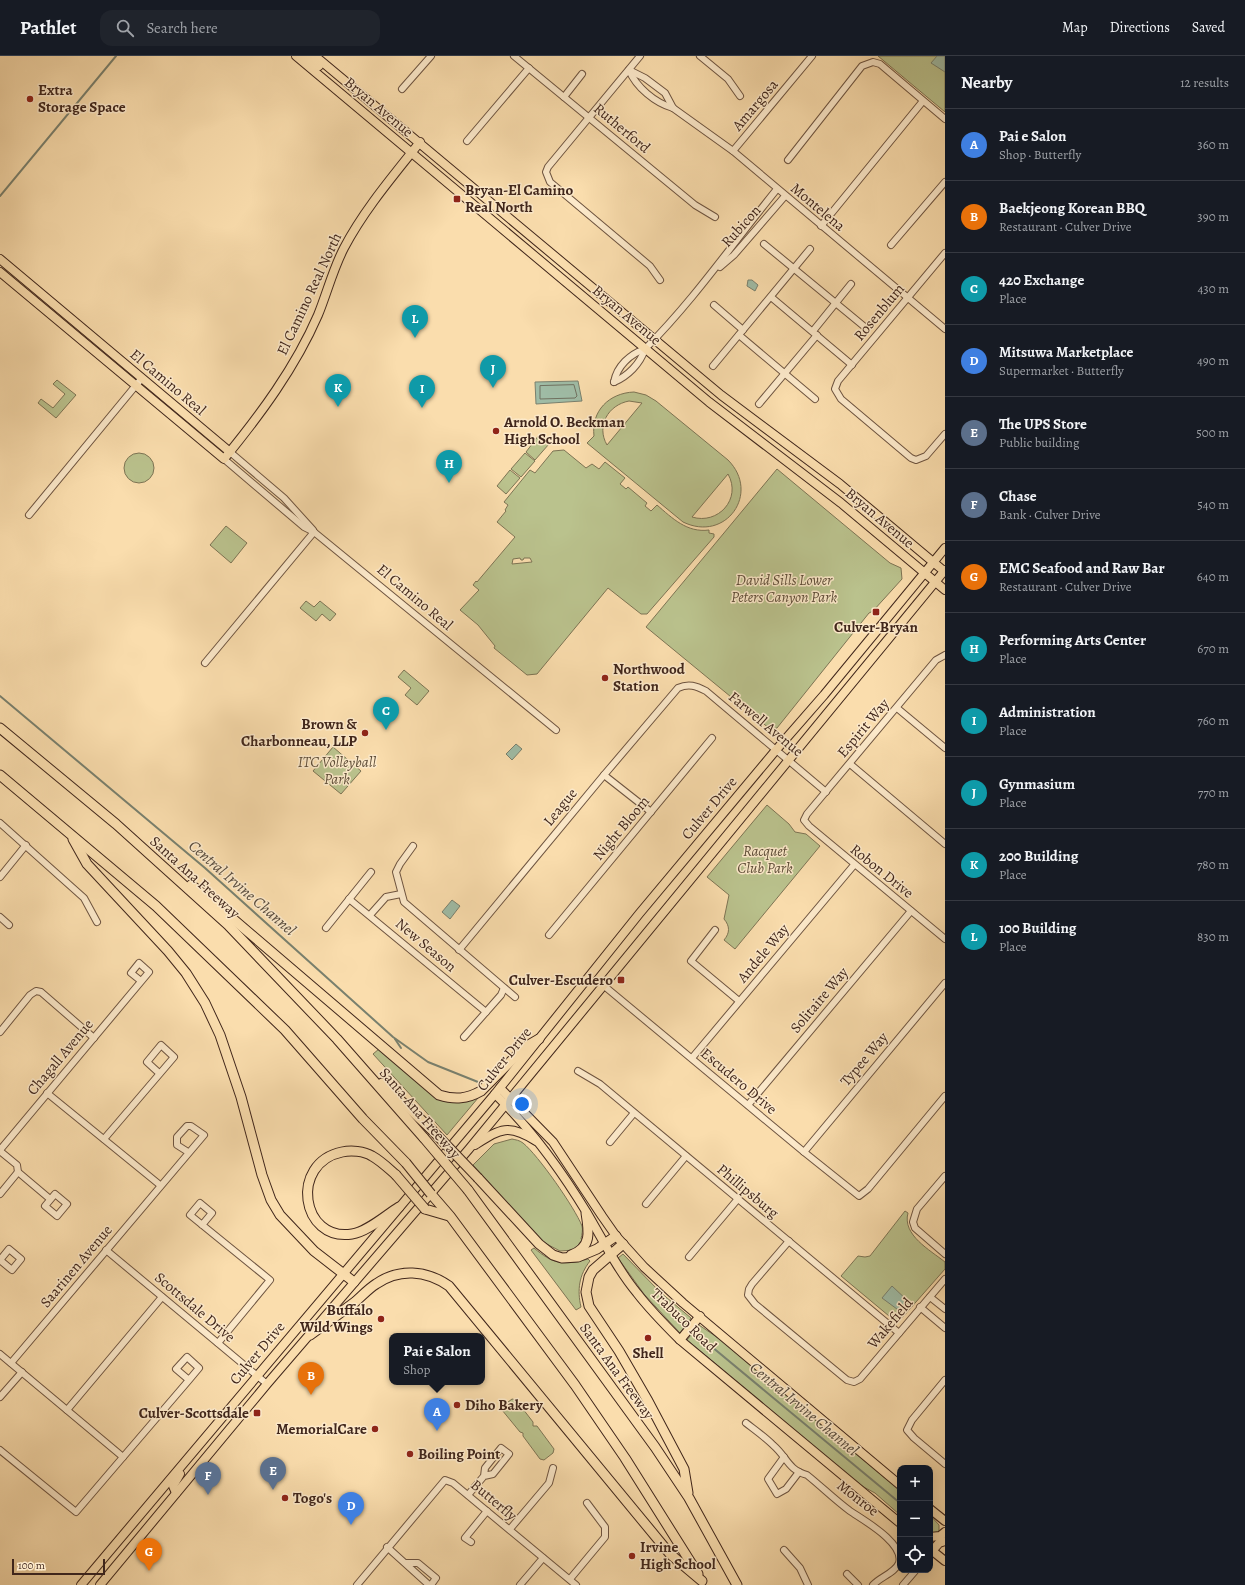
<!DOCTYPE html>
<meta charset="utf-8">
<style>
:root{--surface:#171b24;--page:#20242c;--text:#f1f3f6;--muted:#9ea1a6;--line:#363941;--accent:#c59692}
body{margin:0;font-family:Alegreya,serif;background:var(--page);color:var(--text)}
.controls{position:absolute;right:12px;bottom:12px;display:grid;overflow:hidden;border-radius:8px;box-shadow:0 4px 16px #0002}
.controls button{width:36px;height:36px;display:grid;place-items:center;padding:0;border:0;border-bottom:1px solid var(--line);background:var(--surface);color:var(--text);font:20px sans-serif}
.scale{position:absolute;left:12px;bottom:10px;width:93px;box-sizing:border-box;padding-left:4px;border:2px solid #40261b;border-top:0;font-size:11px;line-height:14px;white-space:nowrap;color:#40261b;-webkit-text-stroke:3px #fce9ca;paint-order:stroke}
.you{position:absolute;left:522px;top:1048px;width:14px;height:14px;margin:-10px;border:3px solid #fff;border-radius:50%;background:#1a73e8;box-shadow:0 0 0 6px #1a73e833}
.badge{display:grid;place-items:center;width:26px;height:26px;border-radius:50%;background:var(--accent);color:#fff;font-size:13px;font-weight:700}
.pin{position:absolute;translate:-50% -33px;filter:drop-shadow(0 1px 2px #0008)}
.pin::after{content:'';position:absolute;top:21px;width:14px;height:12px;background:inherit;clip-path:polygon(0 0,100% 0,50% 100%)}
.popup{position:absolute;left:389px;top:1277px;width:96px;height:52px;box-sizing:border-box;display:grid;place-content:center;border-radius:8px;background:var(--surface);filter:drop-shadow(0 1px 3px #0005);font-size:13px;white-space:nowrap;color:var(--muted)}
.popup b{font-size:15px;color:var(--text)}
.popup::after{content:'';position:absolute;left:50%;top:100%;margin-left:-8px;border:8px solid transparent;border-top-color:var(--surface)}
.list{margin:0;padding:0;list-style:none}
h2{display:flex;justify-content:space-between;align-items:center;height:52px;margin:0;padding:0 16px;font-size:17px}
h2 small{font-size:13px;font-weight:400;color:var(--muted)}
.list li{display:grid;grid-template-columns:26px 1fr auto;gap:12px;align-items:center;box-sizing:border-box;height:72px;padding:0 16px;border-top:1px solid var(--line)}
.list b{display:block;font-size:15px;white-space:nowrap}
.list p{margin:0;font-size:13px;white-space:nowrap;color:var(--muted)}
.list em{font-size:13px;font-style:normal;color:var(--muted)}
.icon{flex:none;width:22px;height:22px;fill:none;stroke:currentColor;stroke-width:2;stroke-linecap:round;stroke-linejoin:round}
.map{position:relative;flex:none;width:945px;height:1529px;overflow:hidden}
header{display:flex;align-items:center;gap:24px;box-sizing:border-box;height:56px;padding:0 20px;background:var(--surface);border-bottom:1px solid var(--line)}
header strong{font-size:19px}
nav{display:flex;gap:22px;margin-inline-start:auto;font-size:14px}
.search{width:280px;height:36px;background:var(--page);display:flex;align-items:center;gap:10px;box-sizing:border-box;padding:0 14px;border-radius:12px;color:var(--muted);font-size:15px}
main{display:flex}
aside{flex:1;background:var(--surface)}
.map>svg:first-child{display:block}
</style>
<header>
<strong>Pathlet</strong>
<div class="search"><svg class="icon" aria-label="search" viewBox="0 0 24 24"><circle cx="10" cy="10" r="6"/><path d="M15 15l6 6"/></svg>Search here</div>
<nav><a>Map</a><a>Directions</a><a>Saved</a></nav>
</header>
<main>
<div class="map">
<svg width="945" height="1529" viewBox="0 0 945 1529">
<rect width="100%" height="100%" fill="#faddad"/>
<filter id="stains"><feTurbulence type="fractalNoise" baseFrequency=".005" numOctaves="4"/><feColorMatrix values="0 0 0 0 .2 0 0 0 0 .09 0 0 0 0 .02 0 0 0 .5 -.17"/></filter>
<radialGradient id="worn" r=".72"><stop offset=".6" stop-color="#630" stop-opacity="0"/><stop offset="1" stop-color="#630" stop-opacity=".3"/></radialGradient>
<g fill="#bac28d" stroke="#7d7454" fill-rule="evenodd">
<polygon points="878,0 945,0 945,56"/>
<polygon points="57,324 76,339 56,362 38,347 41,343 53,352 65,338 53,328"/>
<path d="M634 336 646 339 656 345 728 404C761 437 726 487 683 466L587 387 594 380C591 355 609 337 634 336ZM629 345 642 347 607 389C596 370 608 349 629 345ZM728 418C742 443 718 469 692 461Z"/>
<polygon points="539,379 549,388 535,404 526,396"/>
<path d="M564 394 586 412 592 408 599 413 605 406 625 422 620 428 626 433 628 431 647 447 645 450 651 455 657 449C672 462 687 477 709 474V477L714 478V481L647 558H641L608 532 537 618 527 619 494 592 495 590 478 569 460 554 479 534 473 529 476 525 477 526 515 481 497 466 506 455 505 454 508 449 504 446 530 414 535 417 553 395ZM520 502 521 504H523L524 502H530L532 506 512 508 513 503Z"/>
<circle cx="139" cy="412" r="15"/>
<polygon points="525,397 535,405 521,421 511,413"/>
<polygon points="777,413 890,507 901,512 902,523 873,555 869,557 777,672 770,673 646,571"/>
<polygon points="510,414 520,422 506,438 497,430"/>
<polygon points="226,470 247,487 231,507 210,489"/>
<polygon points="306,545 314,551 320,545 336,558 330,565 322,558 316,565 300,552"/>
<polygon points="404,614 429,635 417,649 405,639 411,632 398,621"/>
<polygon points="333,691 361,715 341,738 313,715"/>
<path d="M767 749 789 768 795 776 806 778 820 790 735 893 724 884C730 877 730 870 724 863L729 839 707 821Z"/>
<polygon points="379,993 434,1040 478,1042 447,1079 373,998"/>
<path d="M512 1083C516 1084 519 1084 523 1087 538 1099 575 1152 582 1170 583 1174 582 1178 581 1183H583L574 1194 560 1195 543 1186 473 1109 494 1088Z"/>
<path d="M905 1155 908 1157C902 1179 930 1194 945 1206V1213L901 1263 895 1265 841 1220 858 1200 865 1201 870 1200Z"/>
<path d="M534 1192C553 1208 563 1210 588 1203L590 1205C579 1219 577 1234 581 1251L576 1254 531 1194Z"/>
<polygon points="623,1198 660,1236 691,1262 680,1277 644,1238 618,1202"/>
<polygon points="699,1269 724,1286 900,1434 900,1459 875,1437 860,1429 687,1284"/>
<polygon points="512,1343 516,1344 533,1366 533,1370 537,1370 554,1393 553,1397 544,1404 540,1403 523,1380 523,1377 520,1376 502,1354 503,1350"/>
<polygon points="930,1459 939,1469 939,1477 930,1478"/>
</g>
<g fill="#9fbca6" stroke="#79806e">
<polygon points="937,0 945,0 945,16 931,7"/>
<polygon points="748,224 752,224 758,229 755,235 747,230"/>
<polygon points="578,325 582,345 536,348 535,326"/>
<polygon points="516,688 522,693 512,704 506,698"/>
<polygon points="452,844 460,850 450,863 442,856"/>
<polygon points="892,1230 909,1246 901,1256 882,1242"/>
</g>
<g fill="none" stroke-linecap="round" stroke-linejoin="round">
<polygon stroke="#707160" stroke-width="1" points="574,329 577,340 575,342 540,343 540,330"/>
<g stroke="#79806e" stroke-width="2">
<polyline points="0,140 116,0"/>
<polyline points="0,640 205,812 393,981 428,1006 478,1026"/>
<polyline points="395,983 401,992"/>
<polyline points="694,1276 900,1447"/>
<polyline points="930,1472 931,1474"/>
</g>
<g stroke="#6e5440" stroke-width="8">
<g id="minor">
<polyline points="514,0 695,149 715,161"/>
<polyline points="640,0 548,111 546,116 550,126 650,210 660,224"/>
<polyline points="700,0 728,23 740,40"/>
<polyline points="629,14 645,22 665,37 673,52 733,95 945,273"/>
<path d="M629 14C636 31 655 47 673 52"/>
<polyline points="402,33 431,0"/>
<polyline points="564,41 582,18"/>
<polyline points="467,85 529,12"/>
<polyline points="733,95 812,0"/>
<polyline points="788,104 862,10 873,6 880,8 945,63"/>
<polyline points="821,170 923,45"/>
<polyline points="764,188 866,272"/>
<polyline points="891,189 945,126"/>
<polyline points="945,197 838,325 835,333 841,343 911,402 916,404 926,400 945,378"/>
<polyline points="720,211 734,199 785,140"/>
<polyline points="771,241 852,309"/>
<polyline points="714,249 743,274"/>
<polyline points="813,275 851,228"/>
<polyline points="739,279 815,343"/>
<polyline points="713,310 810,193"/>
<path d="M614 326C628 320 640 308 645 293 694 244 733 187 777 133"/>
<path d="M614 326C617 310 630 298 645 293"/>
<polyline points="759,348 817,279"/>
<polyline points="230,396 284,442 313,474"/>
<polyline points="224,403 304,471 314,476 556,674"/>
<polyline points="29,459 142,322"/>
<polyline points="945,599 936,604 807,758 804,764 809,770 945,883"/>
<polyline points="205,607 314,476"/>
<polyline points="897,652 945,692"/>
<polyline points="850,708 945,788"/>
<polyline points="604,719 651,756"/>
<polyline points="0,767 84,842 97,866"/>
<polyline points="413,790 400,808 396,816 404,846 515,941"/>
<polyline points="0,821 26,789"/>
<polyline points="349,843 486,956"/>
<polyline points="370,859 386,841 401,838"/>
<polyline points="0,861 9,869"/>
<polyline points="326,872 371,816"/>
<polyline points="715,874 691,905 739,945"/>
<polyline points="549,879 712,682"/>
<path d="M459 894 604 719 678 632C689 627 696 630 706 635L826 736"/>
<polyline points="603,929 804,1096 859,1140 868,1133 945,1040"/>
<polyline points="0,976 30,939 36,935 41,936 94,982"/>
<polyline points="464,981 501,939 504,932"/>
<polyline points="692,1002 854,809"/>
<polyline points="578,1015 600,1028 899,1277"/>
<polyline points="47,1037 160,1129"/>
<polyline points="748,1049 911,855"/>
<polyline points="104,1083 174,1001 161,989 147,1006 159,1017"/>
<polyline points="610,1086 634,1057"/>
<polyline points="0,1094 149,916 139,907 131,917 141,925"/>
<polyline points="0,1095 17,1109 18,1116 50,1143"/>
<polyline points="804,1096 945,927"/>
<polyline points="945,1120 917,1153 913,1166 915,1172 945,1198"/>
<polyline points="0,1138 18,1116"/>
<polygon points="55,1138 67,1148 57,1160 45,1150"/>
<polyline points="646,1148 686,1100"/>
<polyline points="202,1169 212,1157 200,1147 190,1159 270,1224 218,1287"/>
<polyline points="789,1185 752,1228 749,1233 748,1239 755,1248 847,1324 854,1326 860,1323 945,1223"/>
<polyline points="106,1194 267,1328"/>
<polyline points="689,1201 737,1144"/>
<polyline points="0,1204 9,1193 21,1203 12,1214 0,1204"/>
<polyline points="930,1241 945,1253"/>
<polyline points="920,1251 945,1272"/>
<polyline points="0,1298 123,1401"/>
<polyline points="11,1307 204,1079 191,1070 187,1070 177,1081 177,1089 188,1096"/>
<polyline points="945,1324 912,1364 907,1374 914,1382 945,1408"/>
<polyline points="0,1341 22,1316"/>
<polyline points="67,1354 162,1241"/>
<path d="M746 1367C755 1374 765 1381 773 1389 788 1402 787 1413 807 1419 822 1431 835 1444 850 1455 863 1464 905 1487 899 1507 895 1517 880 1521 873 1529"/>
<polyline points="0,1394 76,1456 189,1324 199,1312 187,1301 176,1313 189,1324"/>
<polyline points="784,1401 768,1423 777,1438 786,1433 799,1416"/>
<polyline points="468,1439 484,1420 485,1412 501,1392 509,1398 493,1418 484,1420"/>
<polyline points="510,1473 549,1427 553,1412"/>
<polyline points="471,1486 465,1482 487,1455"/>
<polyline points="387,1491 429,1529"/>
<polyline points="784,1494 800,1512 808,1529"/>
<polyline points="406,1507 418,1507 436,1522 431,1529"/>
<polyline points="847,1518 858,1529"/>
<polyline points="570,1523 605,1481 605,1471 587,1447"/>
<polyline points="357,1529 445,1424 453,1427 576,1529"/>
<polyline points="520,1529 543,1502"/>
<polyline points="903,1529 916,1514"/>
</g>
</g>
<g stroke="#40261b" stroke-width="10">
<g id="major">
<polyline points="296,0 709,346 841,447 945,534"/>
<polyline points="306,0 319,10"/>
<polyline points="315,0 721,339 840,428 945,516"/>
<polyline points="0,203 230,396"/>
<path d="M0 216 224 403C260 359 295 312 318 259 327 237 333 213 344 192 364 154 393 120 420 86"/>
<polyline points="500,1032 553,1086 602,1160 616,1180 644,1211 683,1247 900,1429"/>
<path d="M495 1038C531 1073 561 1114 587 1157 603 1184 617 1213 637 1237 650 1254 665 1269 680 1284L900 1467"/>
<path d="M475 1089C500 1073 508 1067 536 1085"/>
<polyline points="680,1284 700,1260"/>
<polyline points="176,1437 173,1430 180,1418"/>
<polyline points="930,1453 945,1465"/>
<polyline points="930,1481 940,1480 945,1476"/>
<polyline points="930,1493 945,1505"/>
<polyline points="932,1495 939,1487 945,1485"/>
<polyline points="81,1529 495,1038 639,858 776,694 824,639 945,492"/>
<polyline points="100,1529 267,1328 469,1093 945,514"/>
</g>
</g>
<g stroke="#40261b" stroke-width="11">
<g id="highway">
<polyline points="0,672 116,768 228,869 337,983 424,1082"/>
<polyline points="0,719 156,850 285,974 363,1063 406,1107"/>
<polyline points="73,783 87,808 168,895 186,917 205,947 220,979 241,1041 262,1119 271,1144 280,1159 314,1195 354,1226"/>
<path d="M191 829 206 840 439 1039C455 1044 467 1043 481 1035L514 1002 527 990 539 983"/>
<polyline points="382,1027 432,1074"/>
<path d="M396 1119C388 1112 381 1105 372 1100 364 1095 351 1094 342 1096 289 1107 301 1186 352 1178 367 1176 386 1159 399 1151"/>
<polyline points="478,1122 539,1188 553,1199 562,1202 578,1201 597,1193 616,1180"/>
<polyline points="468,1134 655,1391 689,1442 737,1529"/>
<polyline points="431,1138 450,1160 575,1329 625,1402 698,1518"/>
<polyline points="425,1153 449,1160"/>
<polyline points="623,1188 593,1214 589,1221 586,1236 589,1250 619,1295 648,1345 684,1413 688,1437"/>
<path d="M571 1199C592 1192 589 1175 586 1157"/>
<path d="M310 1279C325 1268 340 1257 355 1246 362 1240 368 1233 376 1228 399 1212 426 1214 449 1230L670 1498 702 1525"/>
</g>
</g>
<use href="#minor" stroke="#fce9ca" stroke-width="6"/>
<use href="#major" stroke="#faddad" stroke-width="8"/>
<use href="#highway" stroke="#faddad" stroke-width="9"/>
<g stroke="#40261b" stroke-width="11" stroke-linecap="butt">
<g id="highway-bridge">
<polyline points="432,1074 478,1122"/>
<polyline points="424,1082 468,1134"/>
<polyline points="406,1107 431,1138"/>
<polyline points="396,1119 425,1153"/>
</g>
</g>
<use href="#highway-bridge" stroke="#faddad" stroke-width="9"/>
</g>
<g fill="#8f2418" stroke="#fce9ca" stroke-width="1.5">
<circle cx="30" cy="43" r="4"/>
<rect x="453" y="139" width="8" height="8" rx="2"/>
<circle cx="496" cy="375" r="4"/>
<rect x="872" y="552" width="8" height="8" rx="2"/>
<circle cx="605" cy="622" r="4"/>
<circle cx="365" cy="677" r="4"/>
<rect x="617" y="920" width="8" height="8" rx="2"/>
<circle cx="381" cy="1263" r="4"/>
<circle cx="648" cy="1282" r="4"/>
<circle cx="457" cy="1349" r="4"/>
<rect x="253" y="1353" width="8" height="8" rx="2"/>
<circle cx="375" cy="1373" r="4"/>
<circle cx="410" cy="1398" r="4"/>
<circle cx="285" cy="1442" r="4"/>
<circle cx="632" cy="1500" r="4"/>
</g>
<g text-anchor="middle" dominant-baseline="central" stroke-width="3" stroke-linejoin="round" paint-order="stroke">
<g font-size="15" font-weight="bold" fill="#40261b" stroke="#fce9ca" text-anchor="start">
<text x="38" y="34">Extra<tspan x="38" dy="17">Storage Space</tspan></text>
<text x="465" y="134">Bryan-El Camino<tspan x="465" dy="17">Real North</tspan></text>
<text x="504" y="366">Arnold O. Beckman<tspan x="504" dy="17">High School</tspan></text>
<text x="876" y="571" text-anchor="middle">Culver-Bryan</text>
<text x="613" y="613">Northwood<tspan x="613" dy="17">Station</tspan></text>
<text x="357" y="668" text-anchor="end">Brown &amp;<tspan x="357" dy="17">Charbonneau, LLP</tspan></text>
<text x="613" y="924" text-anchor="end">Culver-Escudero</text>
<text x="373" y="1254" text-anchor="end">Buffalo<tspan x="373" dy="17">Wild Wings</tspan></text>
<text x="648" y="1297" text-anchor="middle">Shell</text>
<text x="465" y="1349">Diho Bakery</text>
<text x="249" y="1357" text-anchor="end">Culver-Scottsdale</text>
<text x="367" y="1373" text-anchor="end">MemorialCare</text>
<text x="418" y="1398">Boiling Point</text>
<text x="293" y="1442">Togo's</text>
<text x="640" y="1491">Irvine<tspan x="640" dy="17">High School</tspan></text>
</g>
<g font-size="15" fill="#40261b" stroke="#fce9ca">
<text transform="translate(755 49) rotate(-50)">Amargosa</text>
<text transform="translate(379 51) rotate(40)">Bryan Avenue</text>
<text transform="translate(622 72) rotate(40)">Rutherford</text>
<text transform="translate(818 151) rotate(40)">Montelena</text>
<text transform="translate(741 170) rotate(-48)">Rubicon</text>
<text transform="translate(309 238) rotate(-65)">El Camino Real North</text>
<text transform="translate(879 256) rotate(-50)">Rosenblum</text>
<text transform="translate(627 259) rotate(40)">Bryan Avenue</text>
<text transform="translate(168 326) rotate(40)">El Camino Real</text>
<text transform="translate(880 462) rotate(40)">Bryan Avenue</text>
<text transform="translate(415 541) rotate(40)">El Camino Real</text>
<text transform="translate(766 668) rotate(40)">Farwell Avenue</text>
<text transform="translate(863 672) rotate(-50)">Espirit Way</text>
<text transform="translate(560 751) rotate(-51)">League</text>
<text transform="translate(709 752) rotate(-50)">Culver Drive</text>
<text transform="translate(621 772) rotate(-50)">Night Bloom</text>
<text transform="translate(882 815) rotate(39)">Robon Drive</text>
<text transform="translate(195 821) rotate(42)">Santa Ana Freeway</text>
<text transform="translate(426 889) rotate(40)">New Season</text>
<text transform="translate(763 897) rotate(-50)">Andele Way</text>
<text transform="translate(819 944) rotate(-50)">Solitaire Way</text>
<text transform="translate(60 1001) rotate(-50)">Chagall Avenue</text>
<text transform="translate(504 1003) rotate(-51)">Culver Drive</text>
<text transform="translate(864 1003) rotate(-50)">Typee Way</text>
<text transform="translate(739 1025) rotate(40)">Escudero Drive</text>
<text transform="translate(420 1057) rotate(49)">Santa Ana Freeway</text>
<text transform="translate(748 1135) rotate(40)">Phillipsburg</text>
<text transform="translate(76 1210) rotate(-50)">Saarinen Avenue</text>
<text transform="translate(195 1251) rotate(40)">Scottsdale Drive</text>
<text transform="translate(684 1264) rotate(44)">Trabuco Road</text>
<text transform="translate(890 1267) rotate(-50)">Wakefield</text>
<text transform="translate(257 1297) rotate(-50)">Culver Drive</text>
<text transform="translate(617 1315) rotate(54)">Santa Ana Freeway</text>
<text transform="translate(858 1442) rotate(38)">Monroe</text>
<text transform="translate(494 1444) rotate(40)">Butterfly</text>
</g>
<g font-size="15" font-style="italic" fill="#5e4d38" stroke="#fce9ca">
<text x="784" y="524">David Sills Lower<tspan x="784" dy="17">Peters Canyon Park</tspan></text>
<text x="337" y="706">ITC Volleyball<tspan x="337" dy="17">Park</tspan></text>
<text x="765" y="795">Racquet<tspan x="765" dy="17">Club Park</tspan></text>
</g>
<g font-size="16" font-style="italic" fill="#584c3e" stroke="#fce9ca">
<text transform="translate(242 832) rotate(41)">Central Irvine Channel</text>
<text transform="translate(804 1353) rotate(40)">Central Irvine Channel</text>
</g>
</g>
<rect width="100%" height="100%" filter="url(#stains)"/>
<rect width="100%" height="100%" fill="url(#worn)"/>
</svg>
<div class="controls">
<button>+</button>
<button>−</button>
<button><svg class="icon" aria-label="locate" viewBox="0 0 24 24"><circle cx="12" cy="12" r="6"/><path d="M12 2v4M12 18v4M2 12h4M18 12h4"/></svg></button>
</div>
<div class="scale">100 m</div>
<div class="you"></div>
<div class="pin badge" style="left:437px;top:1375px;background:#3f7fe0">A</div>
<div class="popup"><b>Pai e Salon</b>Shop</div>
<div class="pin badge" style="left:311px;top:1339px;background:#e8710a">B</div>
<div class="pin badge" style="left:386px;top:674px;background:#0f9aa8">C</div>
<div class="pin badge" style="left:351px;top:1469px;background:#3f7fe0">D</div>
<div class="pin badge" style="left:273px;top:1434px;background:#5c6f8a">E</div>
<div class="pin badge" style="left:208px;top:1439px;background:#5c6f8a">F</div>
<div class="pin badge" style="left:149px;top:1515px;background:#e8710a">G</div>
<div class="pin badge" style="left:449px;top:427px;background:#0f9aa8">H</div>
<div class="pin badge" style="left:422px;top:352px;background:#0f9aa8">I</div>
<div class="pin badge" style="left:493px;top:332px;background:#0f9aa8">J</div>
<div class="pin badge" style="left:338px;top:351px;background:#0f9aa8">K</div>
<div class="pin badge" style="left:415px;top:282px;background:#0f9aa8">L</div>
</div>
<aside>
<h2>Nearby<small>12 results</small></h2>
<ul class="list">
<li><span class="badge" style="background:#3f7fe0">A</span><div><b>Pai e Salon</b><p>Shop · Butterfly</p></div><em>360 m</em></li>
<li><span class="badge" style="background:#e8710a">B</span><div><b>Baekjeong Korean BBQ</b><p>Restaurant · Culver Drive</p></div><em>390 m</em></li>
<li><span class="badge" style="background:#0f9aa8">C</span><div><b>420 Exchange</b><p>Place</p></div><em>430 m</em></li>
<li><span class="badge" style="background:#3f7fe0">D</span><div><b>Mitsuwa Marketplace</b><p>Supermarket · Butterfly</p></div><em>490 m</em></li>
<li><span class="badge" style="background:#5c6f8a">E</span><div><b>The UPS Store</b><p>Public building</p></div><em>500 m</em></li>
<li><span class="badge" style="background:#5c6f8a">F</span><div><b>Chase</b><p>Bank · Culver Drive</p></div><em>540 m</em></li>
<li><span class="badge" style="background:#e8710a">G</span><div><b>EMC Seafood and Raw Bar</b><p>Restaurant · Culver Drive</p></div><em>640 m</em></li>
<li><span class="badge" style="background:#0f9aa8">H</span><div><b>Performing Arts Center</b><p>Place</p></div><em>670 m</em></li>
<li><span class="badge" style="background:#0f9aa8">I</span><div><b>Administration</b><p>Place</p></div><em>760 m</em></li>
<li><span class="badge" style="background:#0f9aa8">J</span><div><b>Gynmasium</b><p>Place</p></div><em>770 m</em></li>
<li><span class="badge" style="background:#0f9aa8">K</span><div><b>200 Building</b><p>Place</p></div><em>780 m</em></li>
<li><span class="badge" style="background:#0f9aa8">L</span><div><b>100 Building</b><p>Place</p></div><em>830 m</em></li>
</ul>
</aside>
</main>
